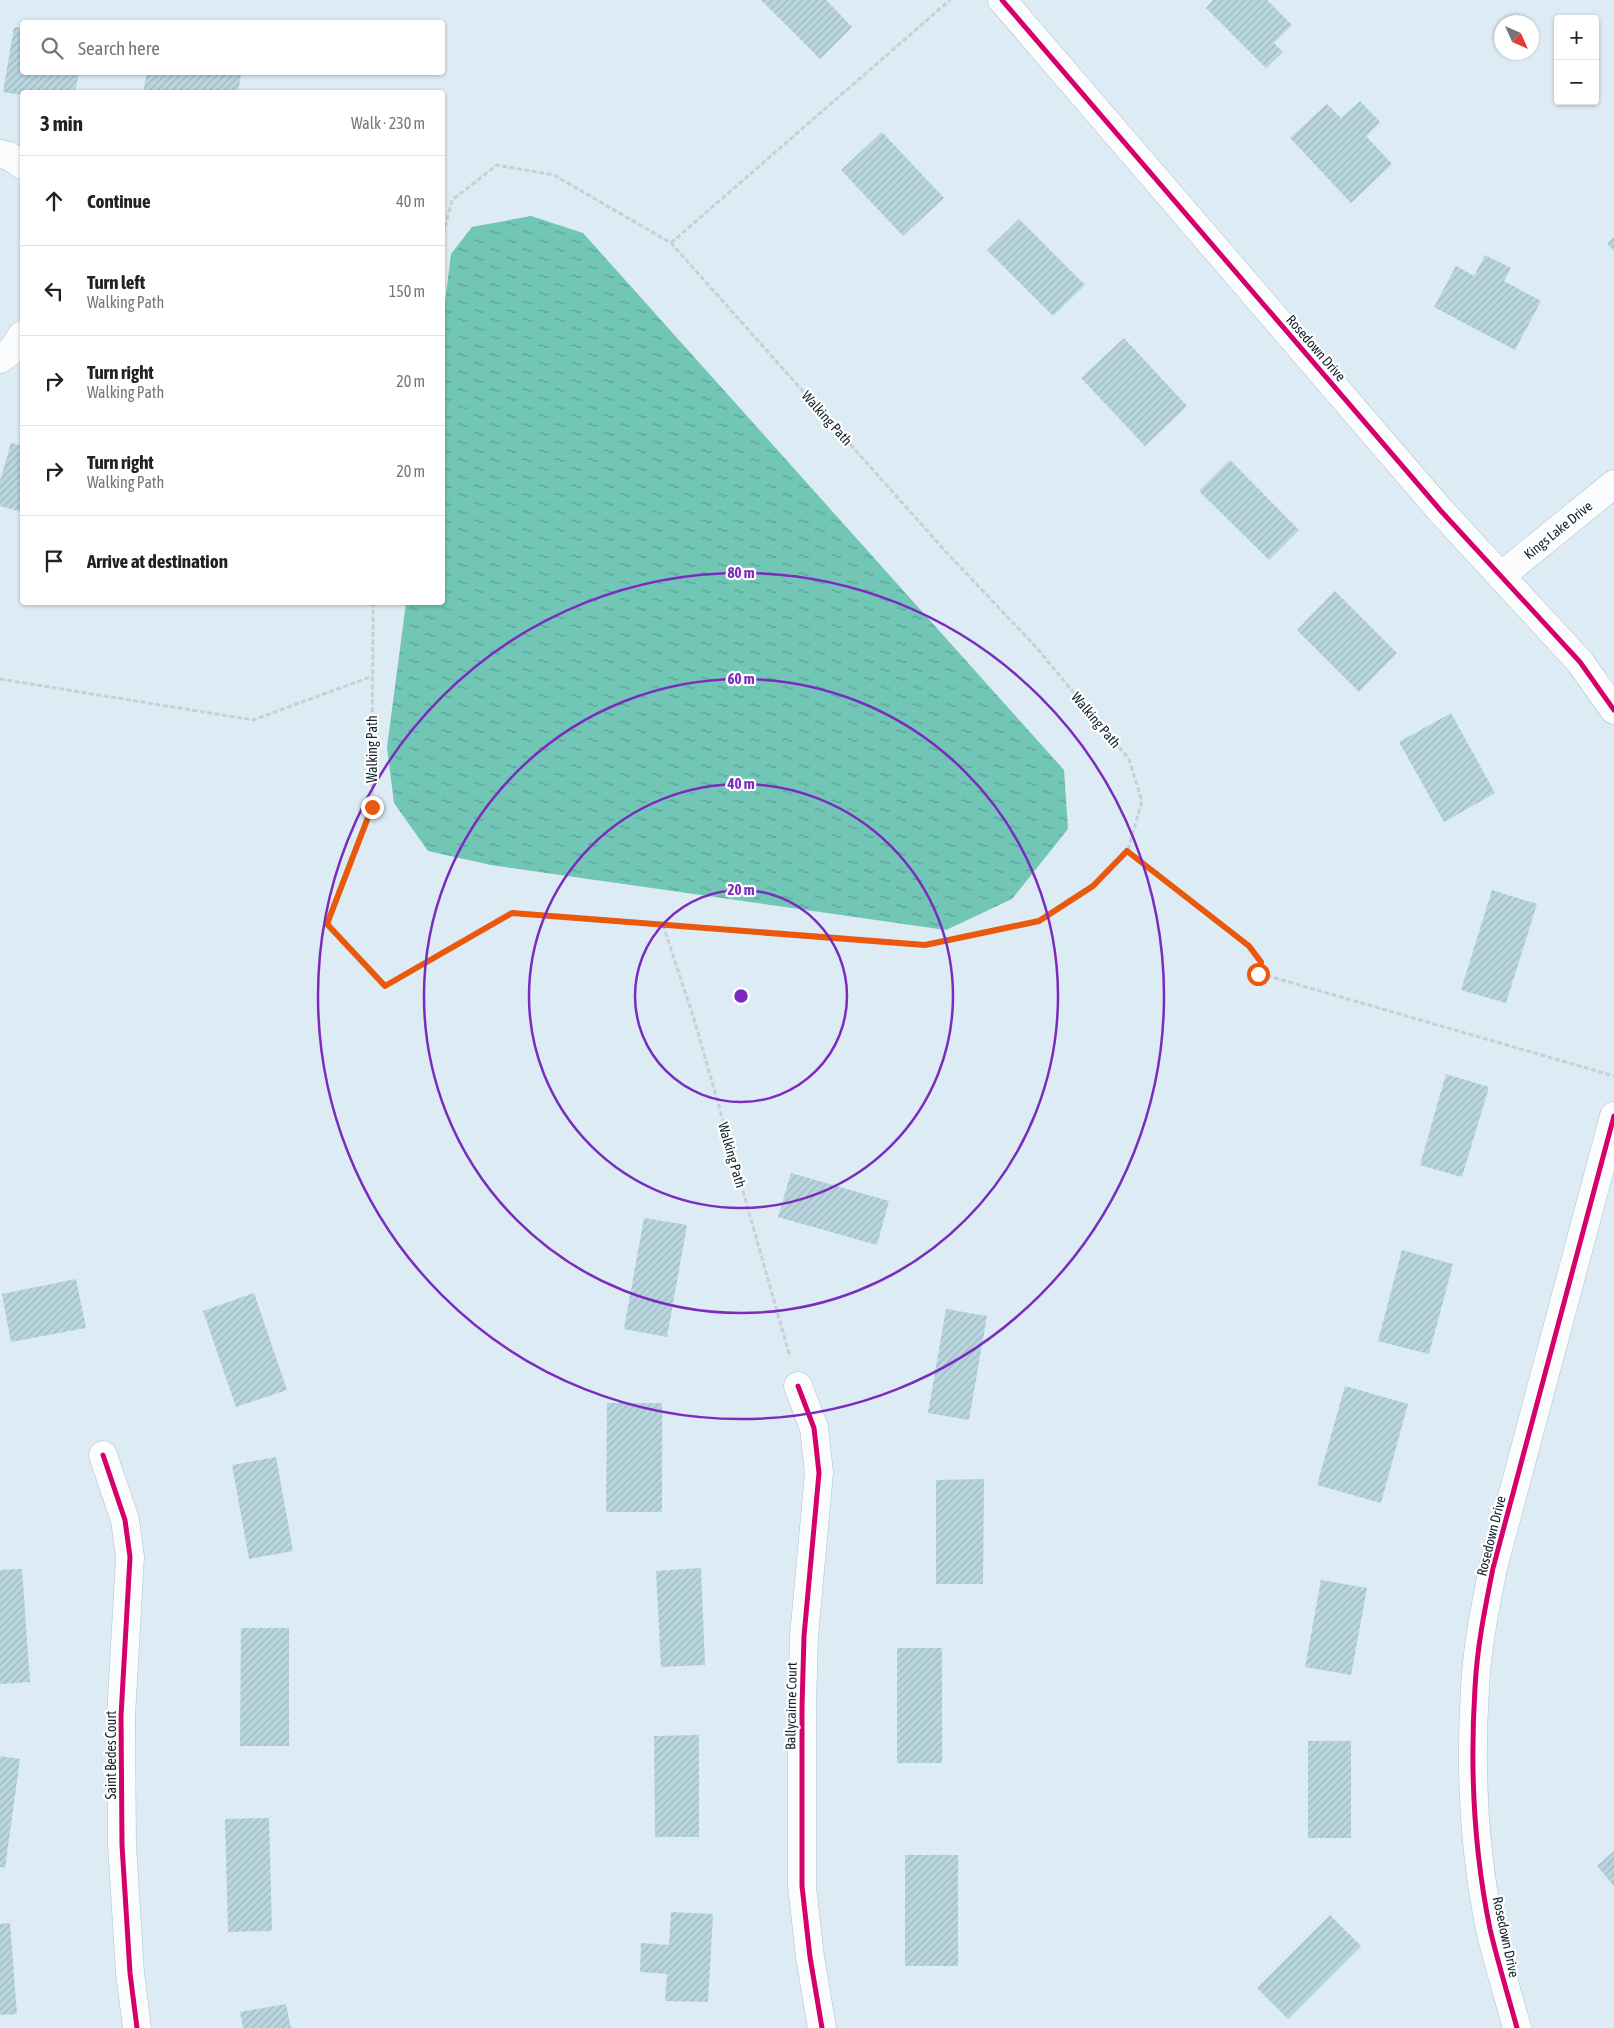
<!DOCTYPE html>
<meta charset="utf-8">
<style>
:root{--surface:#fff;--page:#f2f2f2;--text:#222;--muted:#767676;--line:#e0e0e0}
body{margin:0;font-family:"Asap Condensed",sans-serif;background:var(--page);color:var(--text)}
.controls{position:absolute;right:15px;top:15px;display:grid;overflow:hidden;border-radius:5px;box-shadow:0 1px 4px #0004}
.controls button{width:45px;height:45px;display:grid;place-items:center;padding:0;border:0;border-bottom:1px solid var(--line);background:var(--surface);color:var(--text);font:25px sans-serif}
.compass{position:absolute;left:1494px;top:15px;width:45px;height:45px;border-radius:50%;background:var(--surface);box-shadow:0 1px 4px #0004;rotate:135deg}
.stop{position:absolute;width:15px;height:15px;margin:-11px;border:4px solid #ea580c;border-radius:50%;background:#fff}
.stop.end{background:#ea580c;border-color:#fff;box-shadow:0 1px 5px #0008}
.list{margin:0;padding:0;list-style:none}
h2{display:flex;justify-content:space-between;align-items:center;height:65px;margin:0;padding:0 20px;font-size:21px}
h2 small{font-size:16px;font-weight:400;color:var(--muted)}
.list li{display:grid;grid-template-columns:32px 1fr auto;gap:15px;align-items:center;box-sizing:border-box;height:90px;padding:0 20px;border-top:1px solid var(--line)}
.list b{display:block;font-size:19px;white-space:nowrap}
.list p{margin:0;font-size:16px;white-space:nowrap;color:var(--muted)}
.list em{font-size:16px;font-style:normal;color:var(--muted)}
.icon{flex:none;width:28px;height:28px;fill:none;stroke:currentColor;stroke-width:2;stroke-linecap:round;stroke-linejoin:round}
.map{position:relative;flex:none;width:1614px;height:2028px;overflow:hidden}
.search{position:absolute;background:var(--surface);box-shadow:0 1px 4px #0004;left:20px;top:20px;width:425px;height:55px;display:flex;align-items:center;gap:12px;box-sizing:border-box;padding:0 18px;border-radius:5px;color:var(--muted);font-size:19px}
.panel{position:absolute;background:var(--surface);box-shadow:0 1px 4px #0004;left:20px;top:90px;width:425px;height:515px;border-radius:5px}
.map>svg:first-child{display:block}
</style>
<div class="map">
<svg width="1614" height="2028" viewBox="0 0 1614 2028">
<defs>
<pattern id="water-ripples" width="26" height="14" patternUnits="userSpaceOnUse" patternTransform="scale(1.25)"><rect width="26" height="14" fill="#71c6b6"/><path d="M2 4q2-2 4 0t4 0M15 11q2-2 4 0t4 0" fill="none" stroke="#5ba094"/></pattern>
<pattern id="building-hatch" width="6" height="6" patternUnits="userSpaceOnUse" patternTransform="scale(1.25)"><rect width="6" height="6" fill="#b9d6df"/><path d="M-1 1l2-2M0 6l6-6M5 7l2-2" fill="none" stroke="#9eb7c0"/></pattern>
</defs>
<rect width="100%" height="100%" fill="#ddebf4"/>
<polygon fill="url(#water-ripples)" points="531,216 583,233 1064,770 1068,829 1012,899 946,930 491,865 428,851 394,803 387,747 406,603 442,602 443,319 451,254 472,227"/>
<g fill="url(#building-hatch)">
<polygon points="761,0 826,0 852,27 820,59"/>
<polygon points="1213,0 1267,0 1292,25 1274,43 1283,52 1266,68 1206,8"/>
<polygon points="14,27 22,28 22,72 79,72 75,92 22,92 22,95 3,92"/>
<polygon points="147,72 228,72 241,75 238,92 143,92"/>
<polygon points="1360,101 1380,122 1366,136 1392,164 1351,203 1290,138 1327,104 1341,118"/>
<polygon points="882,132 944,198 903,236 841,170"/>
<polygon points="1019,219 1085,285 1053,316 987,250"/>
<polygon points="1614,237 1614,250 1607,244"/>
<polygon points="1485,255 1511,268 1504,281 1541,301 1515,350 1434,307 1456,266 1474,276"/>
<polygon points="1124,338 1187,406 1145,446 1081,378"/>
<polygon points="11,443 22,446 22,512 0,506 0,481"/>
<polygon points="1230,460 1299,530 1269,560 1199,491"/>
<polygon points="1335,591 1397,653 1359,692 1297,630"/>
<polygon points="1451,713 1495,793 1444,822 1399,742"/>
<polygon points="1492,890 1537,904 1506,1003 1461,990"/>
<polygon points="1446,1074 1489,1087 1462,1177 1420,1165"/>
<polygon points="791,1173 889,1201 877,1245 778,1217"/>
<polygon points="644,1218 687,1225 667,1337 624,1329"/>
<polygon points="1402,1250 1453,1264 1429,1354 1378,1341"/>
<polygon points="76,1279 86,1328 11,1342 2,1294"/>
<polygon points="254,1293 287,1390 236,1407 203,1311"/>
<polygon points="946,1309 987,1316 969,1420 928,1413"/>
<polygon points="1345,1386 1408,1404 1381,1503 1317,1485"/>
<polygon points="607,1403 662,1403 662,1512 606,1512"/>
<polygon points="276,1457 293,1551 249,1559 232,1465"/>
<polygon points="984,1479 983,1584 936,1584 936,1480"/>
<polygon points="701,1568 705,1665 661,1667 656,1571"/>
<polygon points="22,1569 30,1682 0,1684 0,1570"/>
<polygon points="1321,1580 1367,1588 1351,1675 1305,1667"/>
<polygon points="241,1628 289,1628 289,1746 240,1746"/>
<rect x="897" y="1648" width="45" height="115"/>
<polygon points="699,1735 699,1837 655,1837 654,1736"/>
<rect x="1308" y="1741" width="43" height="97"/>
<polygon points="0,1756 20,1759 5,1868 0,1867"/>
<polygon points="269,1818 272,1931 228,1932 225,1819"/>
<polygon points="1614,1851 1614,1886 1597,1866"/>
<rect x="905" y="1855" width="53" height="111"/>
<polygon points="671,1912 713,1914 708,2002 665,2001 667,1974 640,1972 641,1943 669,1945"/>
<polygon points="1330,1915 1361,1946 1288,2019 1257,1988"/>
<polygon points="10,1923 17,2014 0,2015 0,1924"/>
<polygon points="286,2004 291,2028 243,2028 240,2012"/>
</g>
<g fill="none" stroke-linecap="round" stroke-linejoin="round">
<g stroke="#b2c0c9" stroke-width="29">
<g id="minor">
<polyline points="1002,0 1441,511 1580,662 1614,710"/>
<polyline points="0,154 9,156 22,165"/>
<polyline points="0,359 12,350 22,335"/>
<polyline points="1501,576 1614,484"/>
<polyline points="798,1386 814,1428 819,1473 804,1636 802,1707 802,1886 810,1957 822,2028"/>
<polyline points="103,1455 125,1520 130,1557 121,1716 122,1845 130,1973 137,2028"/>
<path d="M1517 2028C1508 1995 1498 1963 1490 1929 1474 1851 1470 1767 1475 1688 1477 1647 1485 1608 1493 1568L1614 1116"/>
</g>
</g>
<g stroke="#cbcfd2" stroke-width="3" stroke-dasharray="5 2.5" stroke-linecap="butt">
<polyline points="671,243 950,0"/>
<polyline points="373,602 372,807 327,924 385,986 512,913 925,945 1039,921 1093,886 1128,850 1142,801 1129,759 1035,646 947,553 671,243 554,175 497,165 452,200 442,238"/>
<polyline points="0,679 253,720 373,676"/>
<polyline points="1127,851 1249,947 1261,962 1258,973 1614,1076"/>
<polyline points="663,925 695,1022 790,1357"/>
</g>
<use href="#minor" stroke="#fafcfd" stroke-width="28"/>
<g stroke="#fff" stroke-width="8">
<g id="cycleway">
<polyline points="1002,0 1441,511 1580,662 1614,710"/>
<polyline points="798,1386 814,1428 819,1473 804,1636 802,1707 802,1886 810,1957 822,2028"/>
<polyline points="103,1455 125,1520 130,1557 121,1716 122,1845 130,1973 137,2028"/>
<path d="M1517 2028C1508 1995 1498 1963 1490 1929 1474 1851 1470 1767 1475 1688 1477 1647 1485 1608 1493 1568L1614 1116"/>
</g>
</g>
<use href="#cycleway" stroke="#d6006c" stroke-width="5"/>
</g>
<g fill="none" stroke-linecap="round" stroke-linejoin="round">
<polyline stroke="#ea580c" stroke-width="6" points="372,807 327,924 385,986 512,913 925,945 1039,921 1093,886 1127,851 1249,946 1261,962 1258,974"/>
</g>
<g fill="none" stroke="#7b2cbf" stroke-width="2.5">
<circle cx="741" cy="996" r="106"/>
<circle cx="741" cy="996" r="212"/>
<circle cx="741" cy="996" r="317"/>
<circle cx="741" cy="996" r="423"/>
</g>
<g text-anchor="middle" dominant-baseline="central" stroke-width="4.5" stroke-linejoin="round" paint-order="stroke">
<g font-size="14" fill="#11222c" stroke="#fff">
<text transform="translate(1316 348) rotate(49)">Rosedown Drive</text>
<text transform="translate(827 418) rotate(48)">Walking Path</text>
<text transform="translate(1558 530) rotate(-39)">Kings Lake Drive</text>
<text transform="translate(1096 720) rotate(50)">Walking Path</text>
<text transform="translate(372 749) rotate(-90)">Walking Path</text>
<text transform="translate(732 1155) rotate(74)">Walking Path</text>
<text transform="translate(1491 1536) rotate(-76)">Rosedown Drive</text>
<text transform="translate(791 1706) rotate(-89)">Ballycairne Court</text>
<text transform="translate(111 1755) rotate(-90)">Saint Bedes Court</text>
<text transform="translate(1506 1937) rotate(78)">Rosedown Drive</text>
</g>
</g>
<circle cx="741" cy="996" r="8" fill="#7b2cbf" stroke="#fff" stroke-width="2.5"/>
<g font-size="15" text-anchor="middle" font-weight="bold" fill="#7b2cbf" stroke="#fff" stroke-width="4.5" stroke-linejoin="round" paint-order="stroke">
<text x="741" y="578">80 m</text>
<text x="741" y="684">60 m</text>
<text x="741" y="789">40 m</text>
<text x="741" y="895">20 m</text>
</g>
</svg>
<div class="controls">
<button>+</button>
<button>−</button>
</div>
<svg class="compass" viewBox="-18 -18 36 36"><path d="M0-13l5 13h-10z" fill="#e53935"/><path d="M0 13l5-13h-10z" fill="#767676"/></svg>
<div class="stop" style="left:1258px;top:974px"></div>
<div class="stop end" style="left:372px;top:807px"></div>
<div class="search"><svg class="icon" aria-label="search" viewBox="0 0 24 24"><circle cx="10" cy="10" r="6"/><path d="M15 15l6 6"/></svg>Search here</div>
<section class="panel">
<h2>3 min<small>Walk · 230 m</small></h2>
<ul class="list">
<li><svg class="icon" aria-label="ahead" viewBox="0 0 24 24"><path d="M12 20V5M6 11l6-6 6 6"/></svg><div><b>Continue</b></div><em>40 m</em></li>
<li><svg class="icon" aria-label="left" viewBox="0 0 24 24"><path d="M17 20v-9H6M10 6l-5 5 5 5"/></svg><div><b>Turn left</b><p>Walking Path</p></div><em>150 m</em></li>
<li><svg class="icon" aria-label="right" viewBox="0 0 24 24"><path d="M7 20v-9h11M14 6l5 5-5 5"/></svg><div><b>Turn right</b><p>Walking Path</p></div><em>20 m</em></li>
<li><svg class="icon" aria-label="right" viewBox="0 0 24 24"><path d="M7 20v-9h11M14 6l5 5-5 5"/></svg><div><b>Turn right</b><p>Walking Path</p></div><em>20 m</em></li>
<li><svg class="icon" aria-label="arrive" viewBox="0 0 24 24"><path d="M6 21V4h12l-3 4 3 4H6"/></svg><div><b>Arrive at destination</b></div></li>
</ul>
</section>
</div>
